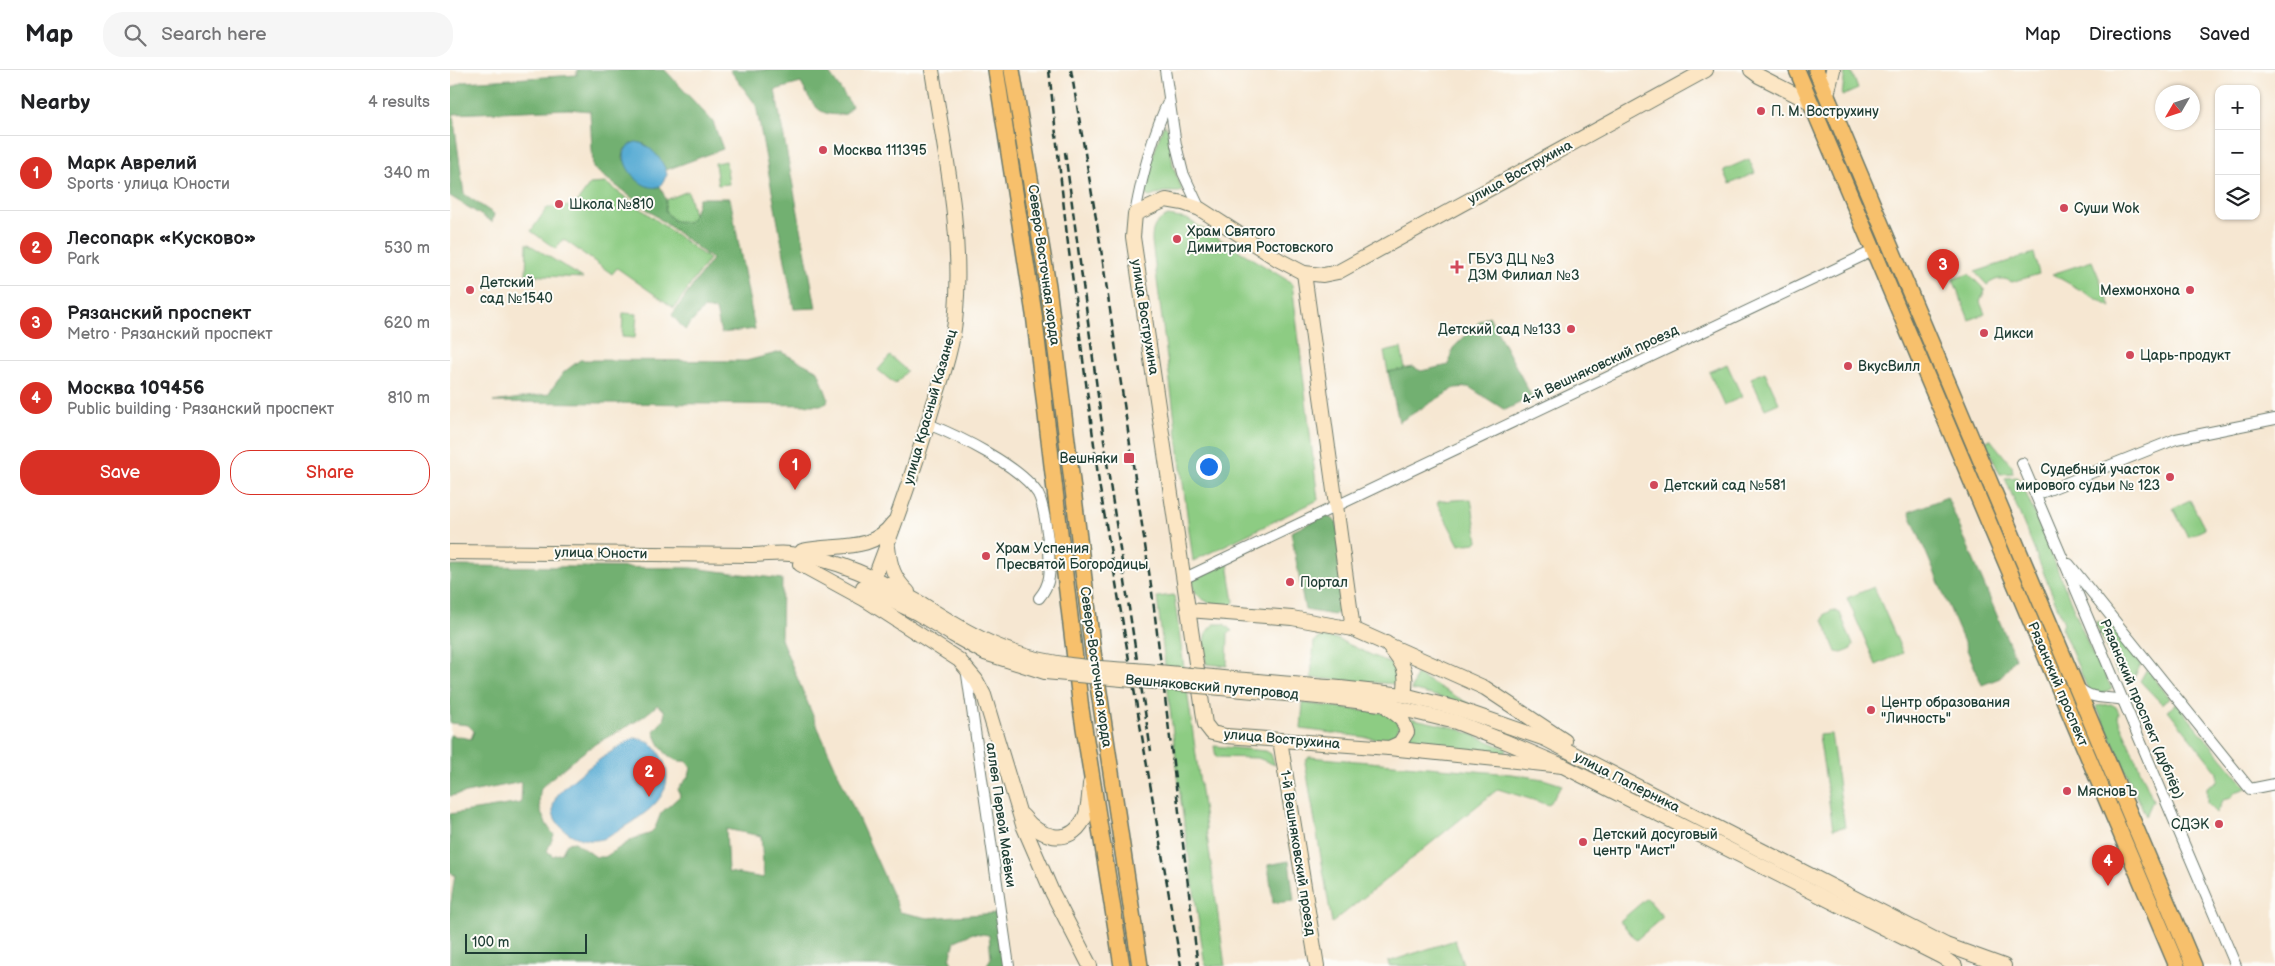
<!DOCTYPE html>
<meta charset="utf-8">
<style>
:root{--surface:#fff;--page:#f6f6f6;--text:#202124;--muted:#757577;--line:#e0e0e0;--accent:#d93025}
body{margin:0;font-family:"Balsamiq Sans",sans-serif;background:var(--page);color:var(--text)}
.controls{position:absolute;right:15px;top:15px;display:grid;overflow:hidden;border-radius:10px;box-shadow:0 1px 4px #0004}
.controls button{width:45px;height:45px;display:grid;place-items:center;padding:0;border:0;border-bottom:1px solid var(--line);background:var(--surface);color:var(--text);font:25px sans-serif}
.compass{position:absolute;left:1705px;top:15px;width:45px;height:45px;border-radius:50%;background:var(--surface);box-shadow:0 1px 4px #0004;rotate:231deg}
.scale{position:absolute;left:15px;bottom:12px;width:122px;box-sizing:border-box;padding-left:5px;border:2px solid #1f3d34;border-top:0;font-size:14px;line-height:18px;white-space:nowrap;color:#1f3d34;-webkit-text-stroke:4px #fdfcf7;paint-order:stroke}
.you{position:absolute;left:758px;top:396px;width:18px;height:18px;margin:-12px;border:4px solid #fff;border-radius:50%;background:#1a73e8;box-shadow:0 0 0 8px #1a73e833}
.badge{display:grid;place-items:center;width:32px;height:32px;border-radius:50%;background:var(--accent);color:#fff;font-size:16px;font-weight:700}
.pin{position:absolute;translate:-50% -41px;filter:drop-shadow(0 1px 2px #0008)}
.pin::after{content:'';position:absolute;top:26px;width:18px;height:15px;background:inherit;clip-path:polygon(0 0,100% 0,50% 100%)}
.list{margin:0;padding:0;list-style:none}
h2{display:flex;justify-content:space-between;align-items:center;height:65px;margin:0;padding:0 20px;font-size:21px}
h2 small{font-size:16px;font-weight:400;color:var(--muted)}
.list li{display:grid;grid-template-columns:32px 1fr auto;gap:15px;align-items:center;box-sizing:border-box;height:75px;padding:0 20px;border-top:1px solid var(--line)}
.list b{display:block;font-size:19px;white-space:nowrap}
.list p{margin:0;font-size:16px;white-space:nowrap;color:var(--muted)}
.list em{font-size:16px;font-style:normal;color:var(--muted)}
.actions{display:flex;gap:10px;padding:15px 20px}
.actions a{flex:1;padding:11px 0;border:1px solid var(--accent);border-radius:20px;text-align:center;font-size:18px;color:var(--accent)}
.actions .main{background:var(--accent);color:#fff}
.icon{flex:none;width:28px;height:28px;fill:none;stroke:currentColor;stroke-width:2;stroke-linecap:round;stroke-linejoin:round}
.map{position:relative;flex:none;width:1825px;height:896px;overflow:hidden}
header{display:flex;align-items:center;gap:30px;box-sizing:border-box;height:70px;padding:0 25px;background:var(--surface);border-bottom:1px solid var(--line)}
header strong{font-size:24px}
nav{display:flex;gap:28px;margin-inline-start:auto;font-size:18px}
.search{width:350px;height:45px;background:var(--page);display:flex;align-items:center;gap:12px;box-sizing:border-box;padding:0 18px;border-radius:20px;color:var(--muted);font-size:19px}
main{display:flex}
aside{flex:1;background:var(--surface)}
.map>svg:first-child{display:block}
</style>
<header>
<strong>Map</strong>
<div class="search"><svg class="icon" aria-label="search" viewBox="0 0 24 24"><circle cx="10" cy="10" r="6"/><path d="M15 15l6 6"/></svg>Search here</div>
<nav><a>Map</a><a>Directions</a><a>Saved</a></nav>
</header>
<main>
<aside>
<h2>Nearby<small>4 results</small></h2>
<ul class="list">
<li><span class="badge">1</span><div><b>Марк Аврелий</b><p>Sports · улица Юности</p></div><em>340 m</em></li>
<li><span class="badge">2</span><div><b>Лесопарк «Кусково»</b><p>Park</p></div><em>530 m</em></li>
<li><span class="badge">3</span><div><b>Рязанский проспект</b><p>Metro · Рязанский проспект</p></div><em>620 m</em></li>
<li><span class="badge">4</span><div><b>Москва 109456</b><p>Public building · Рязанский проспект</p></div><em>810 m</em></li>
</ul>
<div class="actions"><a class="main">Save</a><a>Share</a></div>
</aside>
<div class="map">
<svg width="1825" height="896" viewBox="0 0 1825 896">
<rect width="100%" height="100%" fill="#fdfcf7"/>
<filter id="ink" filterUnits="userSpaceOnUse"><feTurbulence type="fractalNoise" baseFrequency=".02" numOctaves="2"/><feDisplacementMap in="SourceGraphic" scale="10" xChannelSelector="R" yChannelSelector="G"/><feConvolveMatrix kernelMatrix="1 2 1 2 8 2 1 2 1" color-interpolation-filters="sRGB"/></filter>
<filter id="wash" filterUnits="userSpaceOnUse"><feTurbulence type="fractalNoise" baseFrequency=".0096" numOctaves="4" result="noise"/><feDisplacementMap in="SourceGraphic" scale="20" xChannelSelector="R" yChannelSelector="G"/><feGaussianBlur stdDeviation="1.12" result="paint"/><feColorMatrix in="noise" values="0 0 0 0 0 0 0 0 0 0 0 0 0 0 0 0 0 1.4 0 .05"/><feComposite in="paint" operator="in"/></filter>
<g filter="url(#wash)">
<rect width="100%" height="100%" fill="#f6e7d2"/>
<g fill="#8dcc83" stroke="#56845c">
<polygon points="1395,0 1401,0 1408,19 1392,26"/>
<polygon points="715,55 718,59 723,96 732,119 730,122 713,122 700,127 697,126 695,123 700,95 713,56"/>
<polygon points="1299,89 1305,103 1280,114 1274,100"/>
<polygon points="276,91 279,114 268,115 265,93"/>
<polygon points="156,113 259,189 224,238 167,198 162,204 113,169 106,179 81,161 97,138 124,136 140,114"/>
<polygon points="238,121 244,145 238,152 224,151 215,141 216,130"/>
<path d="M718 146 737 149 842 213 868 430 743 491 702 171C702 157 705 152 718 146Z"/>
<polygon points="77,173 133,208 76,205"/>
<path d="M1584 183 1589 204 1562 212C1553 207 1546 208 1537 215L1525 202Z"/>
<polygon points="1642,191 1661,237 1602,204"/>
<polygon points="1519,204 1535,220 1530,232 1535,244 1519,250 1503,209"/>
<polygon points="173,243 187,244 185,268 172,267"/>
<polygon points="951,278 955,299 938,302 934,282"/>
<polygon points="440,286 457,301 445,314 428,300"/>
<polygon points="1277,294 1292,327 1274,335 1259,302"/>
<polygon points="1315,302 1329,333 1315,339 1301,308"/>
<polygon points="1540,369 1562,396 1563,403 1550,404 1535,372"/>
<path d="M1567 407 1571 411 1644 588 1648 591 1662 619C1656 624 1646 625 1639 622L1612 559 1614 553 1555 408Z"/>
<polygon points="1021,429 1028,471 1025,473 1009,475 987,433 989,431"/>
<polygon points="1740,430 1755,459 1738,467 1723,438"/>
<path d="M778 493 784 532 780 536C761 534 746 532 741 511Z"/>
<polygon points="1424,517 1453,583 1426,595 1397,528"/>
<polygon points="724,525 775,896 755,896 731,732 707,527"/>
<polygon points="1383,540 1390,543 1403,575 1400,580 1392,583 1386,582 1373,550 1375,544"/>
<polygon points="1660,551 1683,577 1683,583 1691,594 1682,612 1667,603 1645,552"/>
<path d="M764 554H774L782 561 778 564 777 596 756 594C754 578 750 565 764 554Z"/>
<polygon points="871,567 887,569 945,596 951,604 952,611 946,614 861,608 864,572"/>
<polygon points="1697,599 1720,628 1712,634 1690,611"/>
<polygon points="966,604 1021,635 961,620"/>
<path d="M853 633 941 644C949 652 951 656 945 666L937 670 851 659Z"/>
<polygon points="1661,634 1666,637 1669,643 1668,648 1703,730 1696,746 1646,636"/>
<polygon points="1727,634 1797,718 1785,722 1781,728 1773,730 1766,743 1757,734 1757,717 1767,711 1768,703 1718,640"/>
<polygon points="960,648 1006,658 1057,679 1056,682 1052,684 955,675 962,660"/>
<polygon points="1381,664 1395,757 1383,759 1369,665"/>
<polygon points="764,676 816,681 821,684 825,695 808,688 766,687"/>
<polygon points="859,687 1061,704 1093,709 1112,715 1099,735 1048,719 882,853 855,692"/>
<polygon points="1197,828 1213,847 1186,870 1170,851"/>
<polygon points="1005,870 1013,894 1007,896 939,896 938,892"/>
</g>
<g fill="#72b071" stroke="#487652" fill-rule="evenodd">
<polygon points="127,0 215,0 263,52 273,79 216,100 195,74 181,73 174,80 173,89 207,118 210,116 216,130 215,141 224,151 238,152 244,145 249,128 280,128 305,259 271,263 266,240 254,238 235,260 222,245 262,189 143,98 140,41 119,39 3,44 14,124 44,144 42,152 0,126 0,19 13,12 127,5"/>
<path d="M280 0H377L402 36 396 44C368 48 363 35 351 13L325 20 366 238 344 239 306 35Z"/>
<polygon points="1039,246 1082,327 1055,340 1019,317 1005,318 949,352 938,302 963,297 971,301 999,295 1003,278 1030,251"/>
<polygon points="331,282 368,301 378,328 377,333 372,335 43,332 98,324 114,302 130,290 296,291"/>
<polygon points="1497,427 1565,588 1550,608 1532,615 1459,442"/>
<polygon points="876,445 887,452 897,536 884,545 855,540 841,462"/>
<path d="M0 496 242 498 332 509 331 569 371 665 450 842 478 848 547 843 554 896H536L541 888 539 865 523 863 505 871 500 889 503 896H0V838L5 805 0 803V744L71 733 72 712 0 726V665L21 669 24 661 18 655 0 653ZM207 635 214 640 215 648 204 661C209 677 219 693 236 691L241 698 239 706 228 719 230 726 211 743 205 758 199 764 183 769 155 787H146L125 772 117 773 112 783 103 786 97 781 104 765C93 751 86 736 91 718 103 706 138 677 152 670 171 660 192 650 207 635ZM276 759 311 766 314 808 278 802Z"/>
<polygon points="839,791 844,831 823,833 818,795"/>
</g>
<g fill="#59acd4" stroke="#3c7484">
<path d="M186 72C199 73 215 92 217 105L210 116C190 126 156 80 186 72Z"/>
<path d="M184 668C200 669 208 678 214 693 226 724 197 743 174 757 166 762 157 769 147 770 119 773 86 744 113 719 133 700 159 682 184 668Z"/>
</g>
</g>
<g filter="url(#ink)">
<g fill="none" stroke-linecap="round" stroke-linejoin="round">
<g stroke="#6a786b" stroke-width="12">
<g id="street">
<polyline points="715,0 726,75 733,103 750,139"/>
<path d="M685 144C692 106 702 65 719 30"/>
<path d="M478 354C508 366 571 396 588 424 594 435 598 467 599 481 600 499 602 513 589 528"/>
<polyline points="1572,393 1786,896"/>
<polyline points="1586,425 1726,369 1825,349"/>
<polyline points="1619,494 1800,719 1825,714"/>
<polyline points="735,508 1425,180"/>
<polyline points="516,598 559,896"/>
<path d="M1628 617C1642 631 1655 626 1673 630"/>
</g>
</g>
<g stroke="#6a786b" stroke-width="16">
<g id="secondary">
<polyline points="1301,0 1309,6 1360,32"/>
<polyline points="1377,25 1383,0"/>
<polyline points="854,203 903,559"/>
<path d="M438 477C440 496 444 509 458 522"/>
<path d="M352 481C384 473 421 484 443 453"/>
<path d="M0 482 302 485C315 485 328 482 340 484 389 488 430 511 472 534"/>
<polyline points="350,494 416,530 509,590 526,610 534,625 573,755 602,822 640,896"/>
<polyline points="413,517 467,543"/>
<path d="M416 530C441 466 464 402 483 336 493 305 504 273 506 241 513 160 494 79 482 0"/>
<polyline points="738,540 842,548 903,559 1035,618 1115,671"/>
<path d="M936 573C952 593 959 599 954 625"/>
<polyline points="890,618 954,625 1009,639 1095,669 1496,875 1554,896"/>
<polyline points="890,629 931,634 1006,652 1054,671 1113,696 1492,887 1505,896"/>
<polyline points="938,638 952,649 957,662 950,673 939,678"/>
<polyline points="830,670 867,896"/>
<polyline points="1113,696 939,678 776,666 762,663 755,654 683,167 685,144 716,130 733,133 750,139 829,190 854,203 873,205 888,202 1256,0"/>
<path d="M573 746C589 767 619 778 634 749 639 739 639 725 640 714"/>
</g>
</g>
<g stroke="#6a786b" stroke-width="18">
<g id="primary">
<polyline points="546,0 584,244 631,639 672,896"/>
<polyline points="562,0 598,216 643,582 690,896"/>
<polyline points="1347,0 1727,896"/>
<polyline points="1366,0 1744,896"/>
</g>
</g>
<use href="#street" stroke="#fff" stroke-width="10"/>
<use href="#secondary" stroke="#fce6c4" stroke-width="14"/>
<use href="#primary" stroke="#f7c06c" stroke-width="15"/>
<g stroke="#1f3d34" stroke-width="2.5" stroke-dasharray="8 4" stroke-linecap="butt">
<polyline points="599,0 617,166 649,413 731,896"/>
<polyline points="621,0 649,166 702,522 748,896"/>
<polyline points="615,82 660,414 701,681"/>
</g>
<g stroke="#6a786b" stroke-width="16" stroke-linecap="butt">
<g id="secondary-bridge">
<path d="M472 534C502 553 532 572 566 583 608 597 653 598 697 601 762 607 826 613 890 618"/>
<polyline points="467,543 503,565 535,583 595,602 890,629"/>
</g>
</g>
<use href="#secondary-bridge" stroke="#fce6c4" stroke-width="14"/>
</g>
</g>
<g fill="#d1495b" stroke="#fdfcf7" stroke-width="2">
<circle cx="1311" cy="41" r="5"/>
<circle cx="373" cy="80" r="5"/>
<circle cx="109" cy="134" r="5"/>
<circle cx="1614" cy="138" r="5"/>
<circle cx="727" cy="169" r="5"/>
<path d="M1004.5 189.5h5v5h5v5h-5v5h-5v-5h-5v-5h5z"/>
<circle cx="20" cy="220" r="5"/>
<circle cx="1740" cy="220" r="5"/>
<circle cx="1121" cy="259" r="5"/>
<circle cx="1534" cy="263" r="5"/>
<circle cx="1680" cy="285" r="5"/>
<circle cx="1398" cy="296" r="5"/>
<rect x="673" y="382" width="12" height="12" rx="2.5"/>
<circle cx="1720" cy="407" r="5"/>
<circle cx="1204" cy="415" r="5"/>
<circle cx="536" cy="486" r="5"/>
<circle cx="840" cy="512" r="5"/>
<circle cx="1421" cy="640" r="5"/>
<circle cx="1617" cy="721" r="5"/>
<circle cx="1769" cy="754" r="5"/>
<circle cx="1133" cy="772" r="5"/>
</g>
<g text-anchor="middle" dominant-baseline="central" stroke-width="4" stroke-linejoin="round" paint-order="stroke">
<g font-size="14" fill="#1f3d34" stroke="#fdfcf7" text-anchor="start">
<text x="1321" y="41">П. М. Вострухину</text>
<text x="383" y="80">Москва 111395</text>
<text x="119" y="134">Школа №810</text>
<text x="1624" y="138">Суши Wok</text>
<text x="737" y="161">Храм Святого<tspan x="737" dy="16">Димитрия Ростовского</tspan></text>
<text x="1018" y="189">ГБУЗ ДЦ №3<tspan x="1018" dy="16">ДЗМ Филиал №3</tspan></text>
<text x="30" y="212">Детский<tspan x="30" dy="16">сад №1540</tspan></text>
<text x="1730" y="220" text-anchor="end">Мехмонхона</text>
<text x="1111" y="259" text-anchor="end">Детский сад №133</text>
<text x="1544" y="263">Дикси</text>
<text x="1690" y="285">Царь-продукт</text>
<text x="1408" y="296">ВкусВилл</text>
<text x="668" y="388" text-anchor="end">Вешняки</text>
<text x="1710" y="399" text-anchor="end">Судебный участок<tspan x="1710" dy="16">мирового судьи № 123</tspan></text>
<text x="1214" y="415">Детский сад №581</text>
<text x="546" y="478">Храм Успения<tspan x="546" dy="16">Пресвятой Богородицы</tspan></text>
<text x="850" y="512">Портал</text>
<text x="1431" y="632">Центр образования<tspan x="1431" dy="16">"Личность"</tspan></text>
<text x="1627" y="721">МясновЪ</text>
<text x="1759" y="754" text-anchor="end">СДЭК</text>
<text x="1143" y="764">Детский досуговый<tspan x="1143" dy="16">центр "Аист"</tspan></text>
</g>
<g font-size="14" fill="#1f3d34" stroke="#fdfcf7">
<text transform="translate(1070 102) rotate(-29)">улица Вострухина</text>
<text transform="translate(594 195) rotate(82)">Северо-Восточная хорда</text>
<text transform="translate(695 247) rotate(81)">улица Вострухина</text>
<text transform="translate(1150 295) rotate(-25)">4-й Вешняковский проезд</text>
<text transform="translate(480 337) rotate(-74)">улица Красный Казанец</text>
<text transform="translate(151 483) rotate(1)">улица Юности</text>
<text transform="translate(646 597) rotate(82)">Северо-Восточная хорда</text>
<text transform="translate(1608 614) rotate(67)">Рязанский проспект</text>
<text transform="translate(762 617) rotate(5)">Вешняковский путепровод</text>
<text transform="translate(1692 639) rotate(67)">Рязанский проспект (дублёр)</text>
<text transform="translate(832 669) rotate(5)">улица Вострухина</text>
<text transform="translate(1177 712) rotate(27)">улица Паперника</text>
<text transform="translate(551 745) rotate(82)">аллея Первой Маёвки</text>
<text transform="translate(848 783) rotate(81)">1-й Вешняковский проезд</text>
</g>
</g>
</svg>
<div class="controls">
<button>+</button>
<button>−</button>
<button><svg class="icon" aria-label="layers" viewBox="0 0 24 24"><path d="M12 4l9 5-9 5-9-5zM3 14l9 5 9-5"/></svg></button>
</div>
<svg class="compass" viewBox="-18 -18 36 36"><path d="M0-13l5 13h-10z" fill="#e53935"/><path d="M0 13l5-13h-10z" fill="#757577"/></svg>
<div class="scale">100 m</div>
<div class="you"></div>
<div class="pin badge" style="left:345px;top:420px">1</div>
<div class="pin badge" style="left:199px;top:727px">2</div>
<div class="pin badge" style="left:1493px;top:220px">3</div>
<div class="pin badge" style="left:1658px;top:816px">4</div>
</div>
</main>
